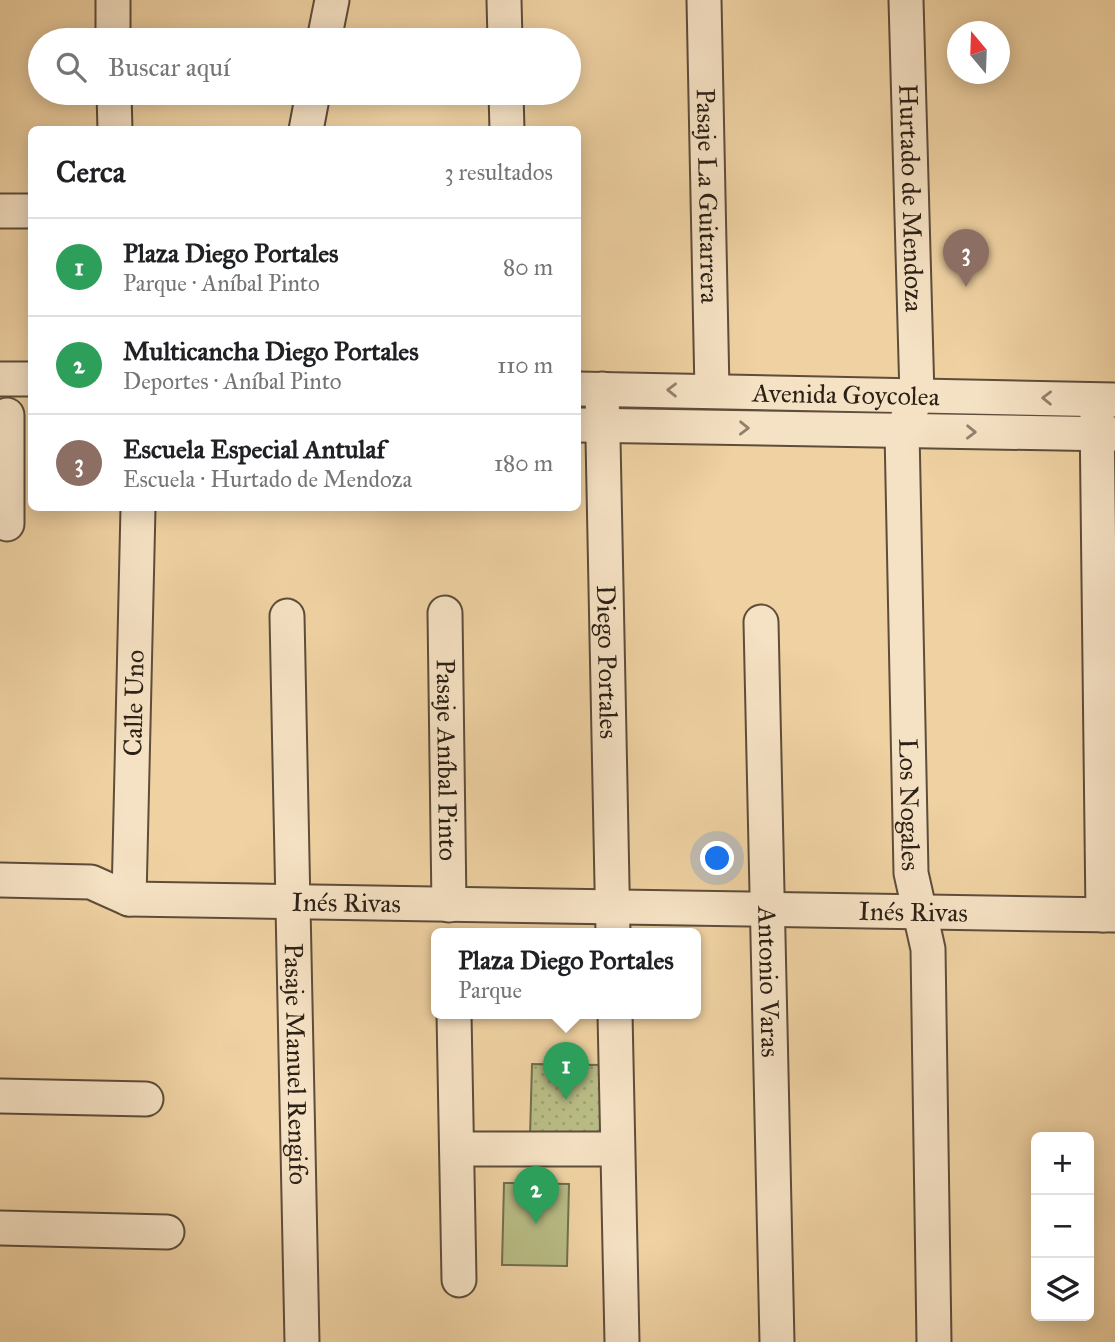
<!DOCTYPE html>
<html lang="es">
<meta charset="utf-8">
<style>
:root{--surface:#fff;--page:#f6f6f6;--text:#202124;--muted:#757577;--line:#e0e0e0;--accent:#1a73e8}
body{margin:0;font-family:"IM FELL Great Primer",serif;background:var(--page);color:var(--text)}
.controls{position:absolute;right:21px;bottom:21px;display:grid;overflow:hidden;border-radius:10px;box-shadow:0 4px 18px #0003}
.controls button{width:63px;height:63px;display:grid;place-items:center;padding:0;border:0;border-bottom:2px solid var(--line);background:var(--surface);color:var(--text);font:35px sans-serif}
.compass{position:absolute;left:947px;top:21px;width:63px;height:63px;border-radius:50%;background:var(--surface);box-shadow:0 4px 18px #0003;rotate:341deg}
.you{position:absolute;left:718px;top:859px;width:24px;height:24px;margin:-18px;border:5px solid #fff;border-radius:50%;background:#1a73e8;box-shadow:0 0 0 10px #1a73e833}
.badge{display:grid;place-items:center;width:46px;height:46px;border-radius:50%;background:var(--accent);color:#fff;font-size:23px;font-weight:700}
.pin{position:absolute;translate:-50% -58px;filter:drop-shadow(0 2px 4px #0008)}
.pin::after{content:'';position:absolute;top:37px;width:24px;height:21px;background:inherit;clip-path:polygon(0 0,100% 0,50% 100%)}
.popup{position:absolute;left:431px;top:928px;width:270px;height:91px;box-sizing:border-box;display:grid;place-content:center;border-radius:10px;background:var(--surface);filter:drop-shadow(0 2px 5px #0005);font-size:23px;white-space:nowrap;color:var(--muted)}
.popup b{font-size:26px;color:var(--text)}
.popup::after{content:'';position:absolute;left:50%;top:100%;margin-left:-14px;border:14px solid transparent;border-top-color:var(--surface)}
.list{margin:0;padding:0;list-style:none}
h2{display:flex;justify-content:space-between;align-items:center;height:91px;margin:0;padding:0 28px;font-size:30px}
h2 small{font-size:23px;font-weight:400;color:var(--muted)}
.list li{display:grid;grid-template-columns:46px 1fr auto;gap:21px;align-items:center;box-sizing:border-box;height:98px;padding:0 28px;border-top:2px solid var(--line)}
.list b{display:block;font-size:26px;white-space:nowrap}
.list p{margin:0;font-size:23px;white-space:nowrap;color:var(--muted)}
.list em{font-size:23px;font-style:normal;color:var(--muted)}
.icon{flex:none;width:38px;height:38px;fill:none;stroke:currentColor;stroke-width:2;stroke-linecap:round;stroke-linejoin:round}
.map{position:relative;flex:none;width:1115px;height:1342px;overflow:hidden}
.search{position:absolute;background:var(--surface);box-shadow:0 4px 18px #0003;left:28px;top:28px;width:553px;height:77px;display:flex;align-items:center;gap:18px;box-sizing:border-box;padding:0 24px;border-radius:38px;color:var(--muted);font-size:26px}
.panel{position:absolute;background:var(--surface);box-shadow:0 4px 18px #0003;left:28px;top:126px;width:553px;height:385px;border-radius:10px}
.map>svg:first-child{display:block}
</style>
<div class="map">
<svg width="1115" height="1342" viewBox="0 0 1115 1342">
<defs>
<pattern id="grass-dots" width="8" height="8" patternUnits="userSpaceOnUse" patternTransform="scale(1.75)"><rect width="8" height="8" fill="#b9bc85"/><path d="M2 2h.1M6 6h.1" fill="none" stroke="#9fa172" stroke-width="1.8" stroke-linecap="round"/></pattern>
</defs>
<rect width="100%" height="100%" fill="#efd1a2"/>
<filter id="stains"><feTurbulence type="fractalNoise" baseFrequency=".00286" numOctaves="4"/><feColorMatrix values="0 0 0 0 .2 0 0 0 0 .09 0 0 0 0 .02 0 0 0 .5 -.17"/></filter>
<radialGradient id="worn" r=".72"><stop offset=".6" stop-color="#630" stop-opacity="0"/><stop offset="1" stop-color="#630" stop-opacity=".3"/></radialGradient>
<polygon fill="url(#grass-dots)" stroke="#726e4e" stroke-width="2" points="532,1064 601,1065 600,1136 530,1136"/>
<polygon fill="#b9bc85" stroke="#726e4e" stroke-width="2" points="504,1183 569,1184 567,1266 502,1265"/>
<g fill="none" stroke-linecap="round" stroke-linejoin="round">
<g stroke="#5d4d3a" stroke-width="37">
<g id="minor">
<polyline points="113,0 113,40"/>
<polyline points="504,0 505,40"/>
<path id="s1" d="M704 0 712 391"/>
<path id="s2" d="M906 0 917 396 902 431 911 873 928 949 934 1342"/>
<polyline points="324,40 332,0"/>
<polyline points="114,93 115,130"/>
<polyline points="506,93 507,130"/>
<polyline points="306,130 313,93"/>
<polyline points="0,211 32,211"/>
<polyline points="0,379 32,379"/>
<path id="s3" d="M578 389 1115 400"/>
<path id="s4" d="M602 389 613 934"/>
<polyline points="1097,413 1103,915"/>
<polyline points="7,415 7,524"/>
<polyline points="578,425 1115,434"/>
<path id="s5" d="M445 613 449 905"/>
<path id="s6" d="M287 616 302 1342"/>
<path id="s7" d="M761 622 777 1342"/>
<path id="s8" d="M0 880 91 882 129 899 1115 915"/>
<path id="s9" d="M129 899 138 508"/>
<polyline points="454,1014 459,1280"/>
<polyline points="615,1014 622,1342"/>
<polyline points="0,1096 146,1099"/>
<polyline points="457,1149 617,1149"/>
<polyline points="0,1228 167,1232"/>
</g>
</g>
<use href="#minor" stroke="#f5e1c3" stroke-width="33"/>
</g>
<defs><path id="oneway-chevron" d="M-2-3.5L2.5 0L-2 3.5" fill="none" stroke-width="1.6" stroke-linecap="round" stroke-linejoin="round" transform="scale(1.75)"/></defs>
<g stroke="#90816d">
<use href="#oneway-chevron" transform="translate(672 390) rotate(-179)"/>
<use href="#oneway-chevron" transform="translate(1047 398) rotate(-179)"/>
<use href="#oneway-chevron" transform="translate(744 428) rotate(1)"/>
<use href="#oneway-chevron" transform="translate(971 432) rotate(1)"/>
</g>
<g text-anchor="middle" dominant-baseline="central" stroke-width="5" stroke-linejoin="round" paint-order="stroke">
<g font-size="26" fill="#2c2117" stroke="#f5e1c3">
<text stroke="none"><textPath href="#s1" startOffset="196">Pasaje La Guitarrera</textPath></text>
<text stroke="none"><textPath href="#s2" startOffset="198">Hurtado de Mendoza</textPath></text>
<text stroke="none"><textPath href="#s3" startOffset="268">Avenida Goycolea</textPath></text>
<text stroke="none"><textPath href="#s4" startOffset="273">Diego Portales</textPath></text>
<text stroke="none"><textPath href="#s9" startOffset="196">Calle Uno</textPath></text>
<text stroke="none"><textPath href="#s5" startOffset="147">Pasaje Aníbal Pinto</textPath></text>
<text stroke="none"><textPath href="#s2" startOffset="808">Los Nogales</textPath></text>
<text stroke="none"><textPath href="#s8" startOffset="350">Inés Rivas</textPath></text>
<text stroke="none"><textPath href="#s8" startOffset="917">Inés Rivas</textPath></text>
<text stroke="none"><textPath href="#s7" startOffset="360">Antonio Varas</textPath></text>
<text stroke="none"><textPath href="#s6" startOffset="448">Pasaje Manuel Rengifo</textPath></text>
</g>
</g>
<rect width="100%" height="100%" filter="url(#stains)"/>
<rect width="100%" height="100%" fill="url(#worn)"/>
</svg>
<div class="controls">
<button>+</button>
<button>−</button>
<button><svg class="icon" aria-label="layers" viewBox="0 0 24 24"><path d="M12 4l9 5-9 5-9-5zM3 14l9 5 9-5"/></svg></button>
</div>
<svg class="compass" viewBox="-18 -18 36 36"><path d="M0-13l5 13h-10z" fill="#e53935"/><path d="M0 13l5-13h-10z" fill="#757577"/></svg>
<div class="you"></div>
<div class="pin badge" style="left:566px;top:1100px;background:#2e9e5b">1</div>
<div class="popup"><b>Plaza Diego Portales</b>Parque</div>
<div class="pin badge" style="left:536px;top:1224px;background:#2e9e5b">2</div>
<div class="pin badge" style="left:966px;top:287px;background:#8d6e63">3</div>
<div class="search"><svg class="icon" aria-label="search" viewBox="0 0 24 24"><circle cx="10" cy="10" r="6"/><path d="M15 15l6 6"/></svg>Buscar aquí</div>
<section class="panel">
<h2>Cerca<small>3 resultados</small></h2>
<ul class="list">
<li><span class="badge" style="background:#2e9e5b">1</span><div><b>Plaza Diego Portales</b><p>Parque · Aníbal Pinto</p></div><em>80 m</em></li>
<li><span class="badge" style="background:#2e9e5b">2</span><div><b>Multicancha Diego Portales</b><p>Deportes · Aníbal Pinto</p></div><em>110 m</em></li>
<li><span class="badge" style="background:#8d6e63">3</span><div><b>Escuela Especial Antulaf</b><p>Escuela · Hurtado de Mendoza</p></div><em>180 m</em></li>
</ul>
</section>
</div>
